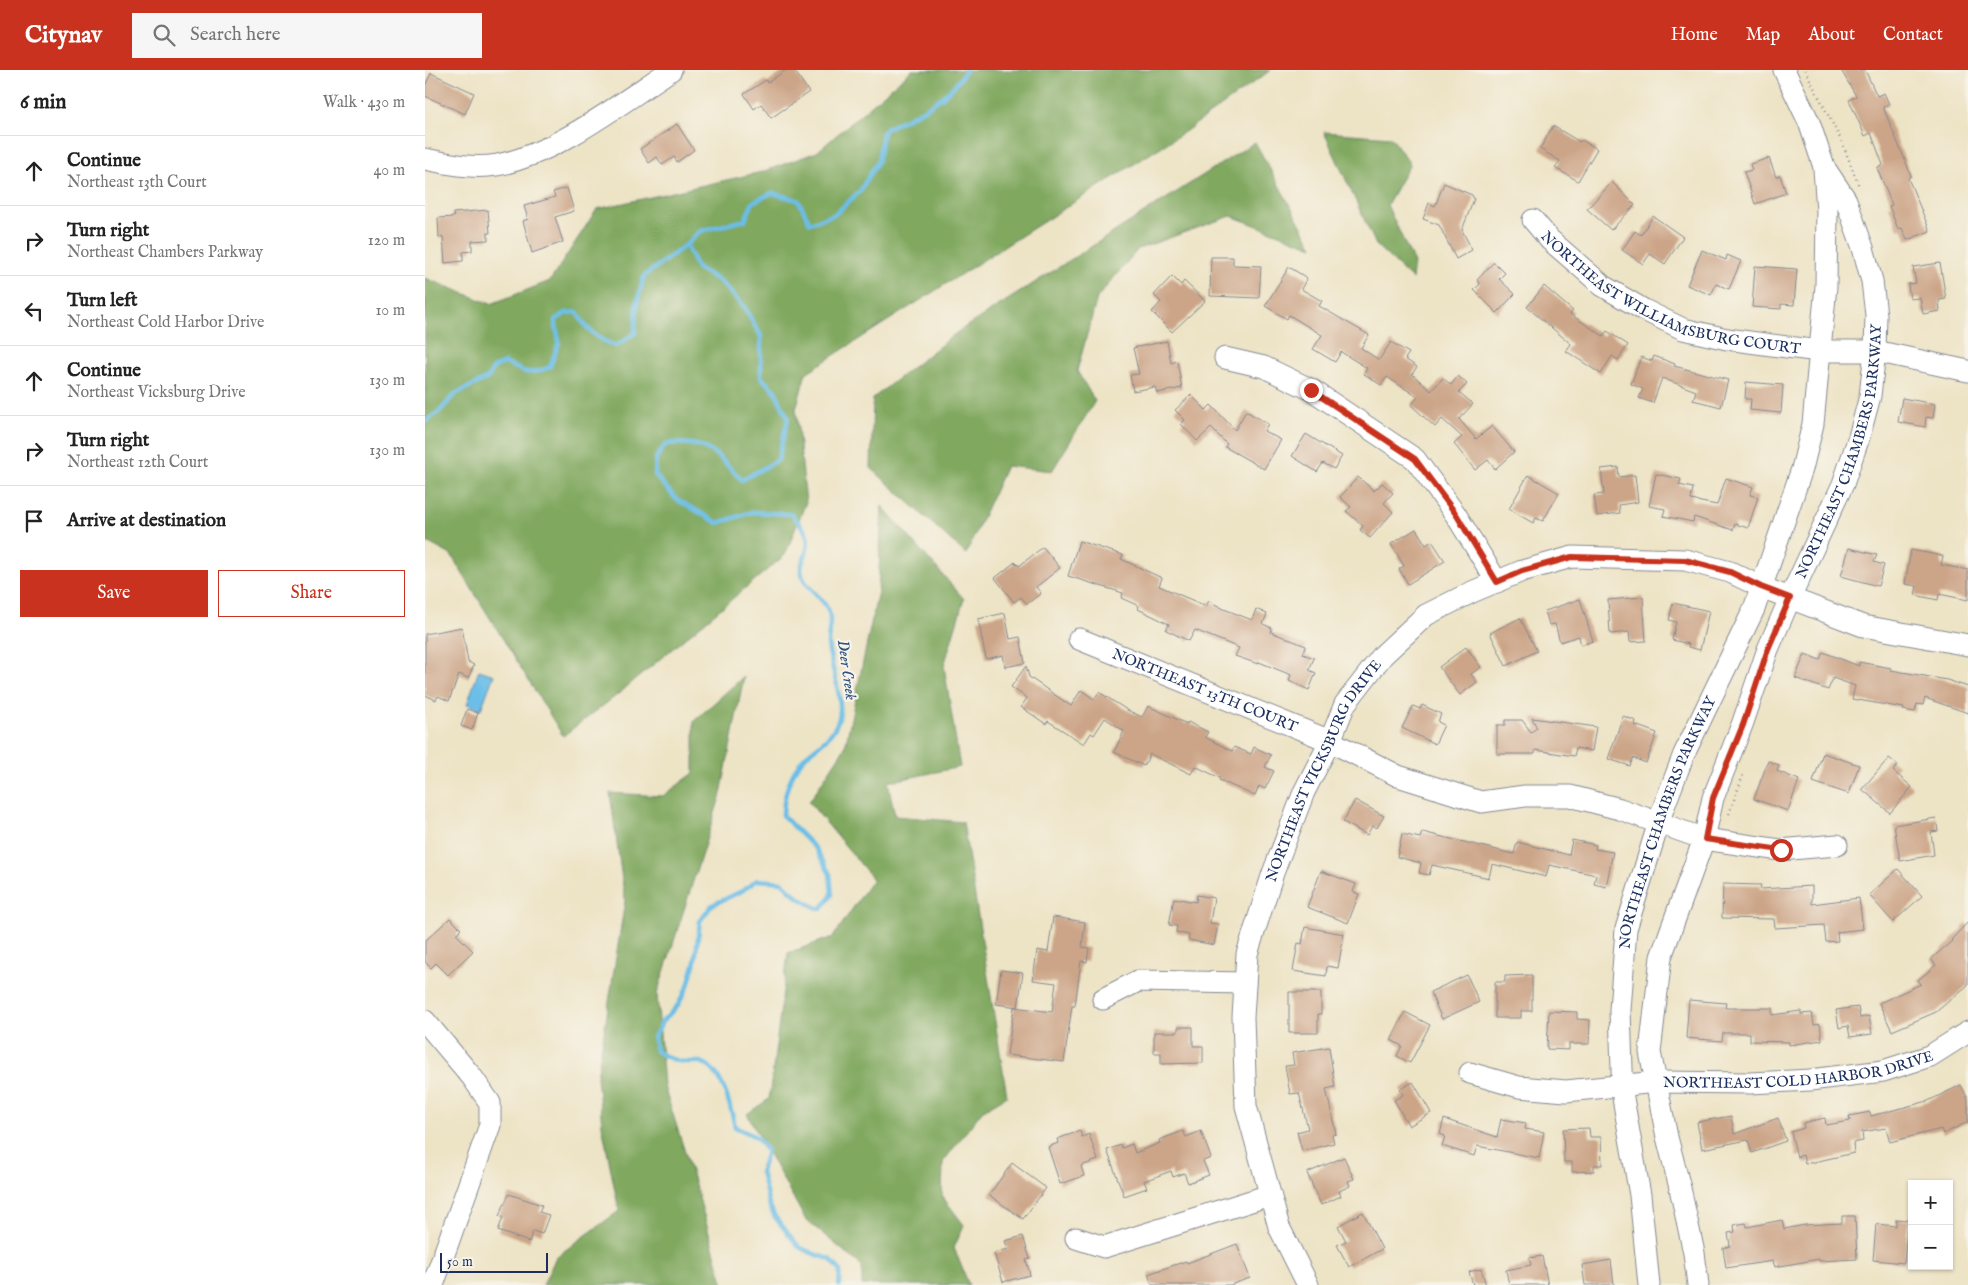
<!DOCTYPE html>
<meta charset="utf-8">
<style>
:root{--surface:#fff;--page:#f6f6f6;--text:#222;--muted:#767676;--line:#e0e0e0;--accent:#c8321e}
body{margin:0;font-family:"IM FELL English",serif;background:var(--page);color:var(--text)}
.controls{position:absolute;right:15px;bottom:15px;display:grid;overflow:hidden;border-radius:0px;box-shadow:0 1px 4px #0004}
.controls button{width:45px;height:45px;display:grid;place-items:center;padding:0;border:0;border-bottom:1px solid var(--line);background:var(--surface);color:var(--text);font:25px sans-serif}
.scale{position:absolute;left:15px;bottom:12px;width:108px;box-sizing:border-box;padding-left:5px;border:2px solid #1b2f5e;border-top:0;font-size:14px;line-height:18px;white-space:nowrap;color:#1b2f5e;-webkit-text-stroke:4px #f7f3e8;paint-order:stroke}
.stop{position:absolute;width:15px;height:15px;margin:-11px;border:4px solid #c8321e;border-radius:50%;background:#fff}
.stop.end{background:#c8321e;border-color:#fff;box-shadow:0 1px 5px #0008}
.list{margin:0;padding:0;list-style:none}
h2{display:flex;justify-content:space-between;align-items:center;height:65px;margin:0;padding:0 20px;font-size:21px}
h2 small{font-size:16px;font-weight:400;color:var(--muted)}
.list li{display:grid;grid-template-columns:32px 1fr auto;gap:15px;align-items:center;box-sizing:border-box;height:70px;padding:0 20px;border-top:1px solid var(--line)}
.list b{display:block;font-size:19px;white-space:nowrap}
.list p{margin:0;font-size:16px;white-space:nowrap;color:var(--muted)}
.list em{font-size:16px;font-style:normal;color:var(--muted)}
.actions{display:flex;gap:10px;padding:15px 20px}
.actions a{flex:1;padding:11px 0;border:1px solid var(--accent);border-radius:0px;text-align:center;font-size:18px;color:var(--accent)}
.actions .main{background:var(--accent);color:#fff}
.icon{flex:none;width:28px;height:28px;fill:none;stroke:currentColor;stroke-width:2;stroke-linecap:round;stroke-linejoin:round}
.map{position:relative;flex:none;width:1543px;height:1215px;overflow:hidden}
header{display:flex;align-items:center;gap:30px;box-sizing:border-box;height:70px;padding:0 25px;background:var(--accent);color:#fff}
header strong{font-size:24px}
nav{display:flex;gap:28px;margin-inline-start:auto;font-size:18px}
.search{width:350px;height:45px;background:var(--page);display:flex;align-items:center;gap:12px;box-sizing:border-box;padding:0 18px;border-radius:0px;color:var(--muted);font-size:19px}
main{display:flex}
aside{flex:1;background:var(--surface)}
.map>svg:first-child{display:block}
</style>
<header>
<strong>Citynav</strong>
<div class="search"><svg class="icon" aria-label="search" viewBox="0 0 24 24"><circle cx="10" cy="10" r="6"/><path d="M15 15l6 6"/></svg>Search here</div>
<nav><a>Home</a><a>Map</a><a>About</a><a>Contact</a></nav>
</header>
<main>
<aside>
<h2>6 min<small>Walk · 430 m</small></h2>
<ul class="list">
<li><svg class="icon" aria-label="ahead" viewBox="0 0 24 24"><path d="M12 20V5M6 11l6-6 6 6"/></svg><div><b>Continue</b><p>Northeast 13th Court</p></div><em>40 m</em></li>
<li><svg class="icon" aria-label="right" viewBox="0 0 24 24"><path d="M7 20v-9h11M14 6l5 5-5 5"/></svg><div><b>Turn right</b><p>Northeast Chambers Parkway</p></div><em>120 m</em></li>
<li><svg class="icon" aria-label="left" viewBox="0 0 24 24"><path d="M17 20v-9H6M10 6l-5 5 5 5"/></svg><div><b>Turn left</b><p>Northeast Cold Harbor Drive</p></div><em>10 m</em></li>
<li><svg class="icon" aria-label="ahead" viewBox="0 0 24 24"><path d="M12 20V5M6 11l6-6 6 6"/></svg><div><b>Continue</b><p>Northeast Vicksburg Drive</p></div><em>130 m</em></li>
<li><svg class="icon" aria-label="right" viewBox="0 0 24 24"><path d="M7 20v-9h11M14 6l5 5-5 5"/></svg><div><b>Turn right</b><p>Northeast 12th Court</p></div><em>130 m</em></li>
<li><svg class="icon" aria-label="arrive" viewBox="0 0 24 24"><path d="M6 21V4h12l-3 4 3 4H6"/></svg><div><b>Arrive at destination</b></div></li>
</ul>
<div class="actions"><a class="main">Save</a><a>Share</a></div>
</aside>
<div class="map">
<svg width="1543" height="1215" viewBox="0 0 1543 1215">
<rect width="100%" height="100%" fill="#f7f3e8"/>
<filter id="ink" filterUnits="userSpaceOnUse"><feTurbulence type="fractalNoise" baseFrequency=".02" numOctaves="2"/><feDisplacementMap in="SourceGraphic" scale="10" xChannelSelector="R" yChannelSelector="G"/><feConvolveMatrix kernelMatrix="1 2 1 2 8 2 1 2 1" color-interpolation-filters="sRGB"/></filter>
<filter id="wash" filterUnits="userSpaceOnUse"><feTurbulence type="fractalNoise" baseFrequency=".0096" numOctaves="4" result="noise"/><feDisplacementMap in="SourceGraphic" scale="20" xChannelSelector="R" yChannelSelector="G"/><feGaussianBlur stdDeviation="1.12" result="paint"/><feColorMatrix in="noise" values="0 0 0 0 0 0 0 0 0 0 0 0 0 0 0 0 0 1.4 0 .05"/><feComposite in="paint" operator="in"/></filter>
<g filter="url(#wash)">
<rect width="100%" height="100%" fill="#ede3c5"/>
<g fill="#80a85f" stroke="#4e6c5e">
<polygon points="487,0 846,0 761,61 381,303 371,339 381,432 360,485 187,629 138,666 26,485 0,471 0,208 66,234 125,211 172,139 337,102 392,82"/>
<polygon points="899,62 966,67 985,94 962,135 989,193 987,209 951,175"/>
<polygon points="830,72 888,177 806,146 713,179 672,228 652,301 670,331 627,401 581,396 541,484 446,398 448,328 534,261"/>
<polygon points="457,436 539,529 519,596 535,697 463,712 470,746 538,752 582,1026 557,1041 518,1092 517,1126 539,1155 529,1178 544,1215 437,1215 437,1196 380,1149 322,1044 344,1029 363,883 408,867 448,809 384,732 420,677 453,521"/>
<polygon points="319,606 296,724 232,924 239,1016 270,1114 299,1215 118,1215 131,1187 194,1141 177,1055 172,1007 200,831 185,723 238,726 269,703 269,651"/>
</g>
<polygon fill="#6bbee7" stroke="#4376a2" points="54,600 69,605 56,639 42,634"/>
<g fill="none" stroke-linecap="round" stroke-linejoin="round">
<g stroke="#6bbee7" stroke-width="4.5">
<path d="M0 352 16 340 30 324 63 308 69 297 80 293C103 302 99 307 125 297L134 272 130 250 141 243 152 242C161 260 172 269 191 276L210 263 212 233 219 206 261 175"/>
<path d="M414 1215 415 1200 405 1189 389 1184 374 1177 350 1147 344 1134 336 1102 342 1081 331 1067 310 1057C306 1038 297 997 275 992 270 992 265 992 260 992 249 991 239 986 231 981L229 967 237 952 253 935 263 916 270 891 275 851 287 835 317 821 332 810 357 812C369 825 379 833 396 839L407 825 405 804 391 779 358 746C358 724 366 700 383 684 395 674 407 667 413 651 421 633 404 594 403 573 403 564 407 551 404 542 399 526 375 516 376 498 376 493 380 488 381 483 387 465 378 457 366 444L327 442 293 453 251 429 230 405 231 388 241 374C283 370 289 382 317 410L353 390 363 348 350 321 336 307V266L319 237 295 211 272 198 261 175 275 161 320 150 328 132 347 123 373 130 385 153 410 144 435 121 453 91 458 62 462 58C492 44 523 30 541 0"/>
</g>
</g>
<g id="blocks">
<g fill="#cca588">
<polygon points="361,0 369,0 384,22 346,48 336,34 329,39 319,24 341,10 342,13"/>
<polygon points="1416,0 1440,0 1452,26 1459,23 1464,34 1458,37 1482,95 1486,106 1483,108 1505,161 1482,170 1477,158 1473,159 1464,136 1467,135 1452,98 1458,95 1446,63 1440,66 1424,30 1431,26"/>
<polygon points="6,3 49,23 40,44 0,26 0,16"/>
<polygon points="252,54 269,80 252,92 249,87 237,95 232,87 224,93 215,79"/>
<polygon points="1128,56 1155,72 1157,70 1172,79 1153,111 1130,98 1135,91 1115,79"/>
<polygon points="1344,88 1351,107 1355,105 1361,123 1330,134 1319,102 1327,100 1325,94"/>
<polygon points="1187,112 1210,135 1186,160 1162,139"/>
<polygon points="1019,113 1047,125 1049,129 1037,160 1047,180 1031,189 1014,155 998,149 1004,133 1010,136"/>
<polygon points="142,118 149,141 130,147 138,172 107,183 98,151 103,149 99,136 130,127 128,122"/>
<polygon points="63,140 65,163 63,163 63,170 47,171 47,181 38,182 38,191 20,193 18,167 14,168 13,148 29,147 28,143"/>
<polygon points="1228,146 1258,167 1240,194 1225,184 1218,194 1197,180 1210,161 1216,165"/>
<polygon points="1277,180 1301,190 1302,185 1316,191 1304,219 1291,214 1286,225 1262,215"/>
<polygon points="786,187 808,187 808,195 836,196 834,228 785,226"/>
<polygon points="1069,192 1080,203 1074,209 1090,224 1072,243 1049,220 1055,214 1052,210"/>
<polygon points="1515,193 1521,229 1514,230 1515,241 1498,244 1495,228 1485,229 1483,214 1491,213 1488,197"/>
<polygon points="1330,196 1372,199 1369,235 1356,234 1356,239 1327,237"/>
<polygon points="864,197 882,208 876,219 897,231 894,236 944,265 936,278 954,290 966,272 984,283 980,289 992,297 987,304 1006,321 1018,308 1026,315 1033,306 1042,314 1034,322 1048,334 1034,349 1051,369 1067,356 1089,382 1070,399 1063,390 1050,400 1029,374 1037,367 1017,349 1010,357 986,335 993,327 962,307 956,315 939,304 942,298 916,282 910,292 888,279 897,265 864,245 862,249 840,236"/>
<polygon points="747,206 756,215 759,211 780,231 747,262 727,242 736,232 729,225"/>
<polygon points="1119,216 1148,241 1145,244 1178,266 1182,261 1203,275 1193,290 1187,286 1176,304 1141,281 1146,274 1102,237"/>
<polygon points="742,271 746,293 752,291 757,318 732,323 730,317 708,321 705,305 714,304 708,278"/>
<polygon points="1229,286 1250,294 1249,296 1303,310 1296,337 1268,330 1271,321 1237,308 1228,333 1214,328 1218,319 1206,314 1216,287 1227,291"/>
<polygon points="1321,312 1358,315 1356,343 1325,340 1326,329 1320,329"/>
<polygon points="766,325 781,340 786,335 810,360 821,341 843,354 839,361 856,370 839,399 800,377 802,374 786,358 772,371 756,354 760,350 750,340"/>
<polygon points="1477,328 1510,334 1508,348 1501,347 1500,357 1473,352"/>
<polygon points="881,364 917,386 909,399 898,393 892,402 867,386"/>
<polygon points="1193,397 1194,407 1210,405 1213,432 1194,435 1195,443 1172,446 1169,425 1179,424 1176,399"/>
<polygon points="1231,404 1256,409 1254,415 1268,418 1266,430 1292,435 1301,408 1328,417 1325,425 1333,427 1323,458 1310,454 1308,460 1269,447 1268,452 1238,446 1240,439 1224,436"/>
<polygon points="1103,405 1134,423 1118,451 1111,448 1108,453 1084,439"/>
<polygon points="933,407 949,421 957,413 968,423 959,433 968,442 945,468 935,460 938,456 921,441 926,437 915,427"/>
<polygon points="991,459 1001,475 1007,471 1020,491 983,514 974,499 979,496 966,474"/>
<polygon points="654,471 698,485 696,489 737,508 734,516 781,536 784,531 799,539 827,550 831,539 842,544 838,554 847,558 846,562 881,576 878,584 889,588 884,600 891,603 884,620 864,611 866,605 834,592 833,594 810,586 814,578 770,560 764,571 741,560 744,554 713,539 714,536 696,528 698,523 643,506"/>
<polygon points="618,477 635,498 611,517 616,523 602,534 596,527 589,532 570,508 590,492 594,496"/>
<polygon points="1424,478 1452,485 1449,492 1459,495 1453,516 1416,506"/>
<polygon points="1486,480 1518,486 1516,495 1543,500 1543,530 1514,524 1513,530 1490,525 1492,516 1480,514"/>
<polygon points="1218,527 1221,571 1205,572 1204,562 1185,564 1183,530"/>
<polygon points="1155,529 1168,571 1156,575 1154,566 1135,572 1130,554 1124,555 1120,541"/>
<polygon points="1248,533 1284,541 1275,580 1263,577 1264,574 1247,570 1251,552 1244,550"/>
<polygon points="580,543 585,569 595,567 600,593 580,597 578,585 561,589 553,549"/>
<polygon points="1095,548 1112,581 1081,596 1065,563"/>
<polygon points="37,557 43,592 49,595 43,608 34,604 24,631 13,626 11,630 0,625 0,564"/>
<polygon points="1041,577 1056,597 1046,604 1052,612 1035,625 1014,597"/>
<polygon points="1398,582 1434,596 1434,592 1466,598 1466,600 1522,610 1543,617 1543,643 1500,628 1498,635 1492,634 1490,642 1478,640 1479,638 1427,629 1430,616 1408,608 1403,620 1370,608 1380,584 1395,590"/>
<polygon points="601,596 604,607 646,636 656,620 669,629 674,622 702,640 717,647 723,636 762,654 763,652 783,662 780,667 807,681 809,677 826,684 829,677 846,685 840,697 849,701 840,719 834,716 830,726 794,710 795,708 770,696 766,704 725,684 719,696 689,682 699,661 680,648 669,665 666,663 659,674 623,651 621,654 596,637 602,628 586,617"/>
<polygon points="997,635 1016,644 1013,652 1019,655 1010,674 977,658 988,636 995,639"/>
<polygon points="42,639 53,643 47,660 36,656"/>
<polygon points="1198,646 1211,651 1210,655 1232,663 1221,693 1208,688 1205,696 1183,689"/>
<polygon points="1107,648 1171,657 1167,681 1151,678 1149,686 1110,680 1110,684 1072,684 1072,655 1080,655 1080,650 1097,650 1106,662 1112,658"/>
<polygon points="1398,683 1434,695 1424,724 1388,712"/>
<polygon points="1464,688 1473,695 1468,701 1487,717 1465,743 1437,719"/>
<polygon points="1343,691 1354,695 1352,701 1374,710 1363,741 1329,729"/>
<polygon points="930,730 959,746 952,758 947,756 942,765 918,752"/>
<polygon points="1511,748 1513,761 1506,762 1509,785 1475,791 1469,755"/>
<polygon points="997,762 1089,784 1092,772 1144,785 1147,770 1171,775 1170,779 1188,782 1181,817 1169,814 1171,805 1124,795 1121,807 1067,794 1064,808 1007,795 1004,805 994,803 996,793 972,787 977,764 995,768"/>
<polygon points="1473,799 1497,826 1468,852 1444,825"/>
<polygon points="896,801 931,814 928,822 934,824 923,853 882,837"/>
<polygon points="1298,814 1336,815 1335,819 1387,816 1387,834 1434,828 1438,859 1412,862 1413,871 1401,872 1399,855 1350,858 1349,849 1297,848"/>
<polygon points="772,825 789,828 785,853 793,854 789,875 763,870 764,865 751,862 752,856 744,855 749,828 771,832"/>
<polygon points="628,847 660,852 657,877 664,878 662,892 656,891 650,936 647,936 639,992 582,985 589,937 627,942 631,913 608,910 612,880 623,882"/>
<polygon points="25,848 36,859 31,864 48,881 23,905 11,893 6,898 0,892 0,871"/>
<polygon points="1543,852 1543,915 1511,942 1467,961 1454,933 1496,914 1493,910 1511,895 1506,889 1527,871 1526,870"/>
<polygon points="880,857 919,864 913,898 902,896 901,906 868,901 873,873 877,874"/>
<polygon points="576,900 598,903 593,937 571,934"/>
<polygon points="1042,905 1054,932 1017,949 1005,922"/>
<polygon points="1107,905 1107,941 1096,941 1096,948 1070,948 1070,912 1080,912 1080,906"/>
<polygon points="864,922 896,922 896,944 893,944 893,963 864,963"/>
<polygon points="1264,930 1301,933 1300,938 1347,938 1347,945 1376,941 1376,944 1387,943 1389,955 1395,954 1397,970 1364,975 1364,972 1325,971 1325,963 1298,963 1297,971 1261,968"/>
<polygon points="1433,937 1435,948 1444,946 1447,964 1425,967 1423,956 1414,958 1411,940"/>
<polygon points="1124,941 1152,942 1152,949 1165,950 1164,974 1144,974 1144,980 1122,979"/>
<polygon points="980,942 1005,955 985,993 972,986 977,976 966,970"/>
<polygon points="753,957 768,957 768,976 778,976 778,993 736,994 736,983 729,983 729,962 753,962"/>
<polygon points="904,977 910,1017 901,1019 911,1064 907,1065 909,1073 877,1081 872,1062 883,1059 874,1023 865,1024 860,996 869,995 867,983"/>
<polygon points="988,1012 1006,1043 984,1056 969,1030 978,1025 975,1019"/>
<polygon points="1536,1015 1543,1029 1543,1052 1518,1064 1516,1059 1465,1072 1461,1058 1437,1062 1438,1071 1428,1073 1429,1083 1380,1094 1378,1085 1372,1087 1366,1062 1379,1058 1378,1053 1400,1048 1401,1055 1425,1051 1424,1046 1445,1042 1446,1046 1503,1031"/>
<polygon points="1306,1046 1309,1064 1353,1048 1361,1071 1327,1083 1323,1070 1277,1079 1272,1052"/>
<polygon points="1019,1049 1072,1067 1076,1049 1101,1053 1100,1059 1119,1062 1114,1088 1052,1076 1049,1086 1017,1076 1020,1066 1015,1064"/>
<polygon points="1164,1058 1165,1067 1176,1067 1177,1095 1169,1095 1169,1101 1147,1102 1147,1092 1139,1092 1138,1059"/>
<polygon points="655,1061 657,1067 664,1064 673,1090 656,1096 659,1106 635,1114 623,1077 633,1073 632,1069"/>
<polygon points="758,1061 761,1067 776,1061 786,1088 778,1091 784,1105 763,1113 759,1103 748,1107 746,1101 719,1111 722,1118 699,1126 682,1080 696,1075 697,1078 707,1074 710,1083 735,1073 734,1070"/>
<polygon points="919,1087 929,1109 923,1111 925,1116 914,1121 916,1126 896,1135 882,1103"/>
<polygon points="587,1093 621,1118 598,1149 564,1125"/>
<polygon points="84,1124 117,1135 114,1142 124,1145 117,1164 108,1161 104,1172 73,1161 78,1147 74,1146"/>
<polygon points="938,1142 957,1179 924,1197 912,1175 921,1171 913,1156"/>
<polygon points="1417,1146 1430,1146 1432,1189 1394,1191 1394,1189 1350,1197 1348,1191 1301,1198 1298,1178 1305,1176 1303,1163 1310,1162 1309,1155 1321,1153 1322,1157 1357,1150 1359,1159 1380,1155 1417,1153"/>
<polygon points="1471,1149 1483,1150 1479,1193 1448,1190 1451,1154 1471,1156"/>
<polygon points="598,1166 605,1189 601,1190 605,1205 578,1212 569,1183 583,1179 580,1171"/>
<polygon points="812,1174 825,1208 805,1215 727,1215 723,1204 761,1191 762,1193"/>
<polygon points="1117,1186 1123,1215 1084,1215 1081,1200 1106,1195 1104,1188"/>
<polygon points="1186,1190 1189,1215 1160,1215 1157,1195"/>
<polygon points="1056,1199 1061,1215 1048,1215 1044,1202"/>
</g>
</g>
</g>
<g filter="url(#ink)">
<use href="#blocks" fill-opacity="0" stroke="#848992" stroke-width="1"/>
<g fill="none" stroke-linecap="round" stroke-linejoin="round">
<g stroke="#848992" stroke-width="23">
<g id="minor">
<path d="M0 89C24 94 48 99 72 95 131 84 196 33 246 0"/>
<path id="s1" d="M1108 150 1125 170 1178 216 1219 240 1258 259 1302 269 1362 277 1395 281H1450L1543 301"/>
<polyline points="800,288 839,297 887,320 990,389 1031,445 1072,512"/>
<path id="s2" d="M654 569 905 671 973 706 1056 732 1100 726H1145L1195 739 1279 769 1355 780 1412 775"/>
<polyline points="678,929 713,911 820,913"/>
<polyline points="0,951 47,1007 65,1033 65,1055 8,1215"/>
<path id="s3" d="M1045 1003 1094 1017 1141 1021 1232 1012 1325 1013 1385 1010 1458 1001 1505 986 1543 962"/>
<polyline points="651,1168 679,1177 845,1125"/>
<path id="s4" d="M883 1215 854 1157 821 1036 818 947 822 884 848 803 879 722 905 671 920 634 958 585 1001 545 1047 522 1097 501 1147 487 1260 490 1305 502 1336 517 1438 556 1543 575"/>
<path id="s5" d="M1224 1215 1215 1125 1198 1028 1195 940 1201 859 1238 739 1259 684 1329 539 1377 399 1388 354 1401 216 1402 141 1399 99"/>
<path id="s6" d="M1273 1215 1269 1183 1255 1118 1242 1067 1225 982 1236 887 1279 769 1288 728 1317 655 1343 579 1366 526 1418 414 1434 367 1445 326 1450 281 1451 245 1447 211 1438 178 1421 130 1399 97 1384 52 1359 0"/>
</g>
</g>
<g stroke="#848992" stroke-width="2.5" stroke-dasharray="1 4" stroke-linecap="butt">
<polyline points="1380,0 1416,70 1434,116"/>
<polyline points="1304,744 1318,705"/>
</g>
<use href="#minor" stroke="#fff" stroke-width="21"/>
</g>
</g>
<g fill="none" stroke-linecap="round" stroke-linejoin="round" filter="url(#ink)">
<polyline stroke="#c8321e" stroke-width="6" points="886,320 990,389 1031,444 1072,512 1097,501 1147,487 1260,490 1305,502 1336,517 1365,528 1343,579 1318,655 1288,728 1280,769 1356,780"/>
</g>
<g text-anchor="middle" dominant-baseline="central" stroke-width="4.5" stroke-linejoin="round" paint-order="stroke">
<g font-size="15" fill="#1b2f5e" stroke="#f7f3e8">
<text stroke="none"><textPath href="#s1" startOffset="162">NORTHEAST WILLIAMSBURG COURT</textPath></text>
<text stroke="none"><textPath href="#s6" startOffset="872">NORTHEAST CHAMBERS PARKWAY</textPath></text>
<text stroke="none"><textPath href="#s2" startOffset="136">NORTHEAST 13TH COURT</textPath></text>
<text stroke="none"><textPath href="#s4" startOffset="542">NORTHEAST VICKSBURG DRIVE</textPath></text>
<text stroke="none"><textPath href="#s5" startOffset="472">NORTHEAST CHAMBERS PARKWAY</textPath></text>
<text stroke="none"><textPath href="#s3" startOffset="332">NORTHEAST COLD HARBOR DRIVE</textPath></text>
</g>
<g font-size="16" font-style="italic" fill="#2f5380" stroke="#f7f3e8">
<text transform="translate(421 600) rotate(82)">Deer Creek</text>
</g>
</g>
</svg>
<div class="controls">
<button>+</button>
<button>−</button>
</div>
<div class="scale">50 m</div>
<div class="stop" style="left:1356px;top:780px"></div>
<div class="stop end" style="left:886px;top:320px"></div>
</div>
</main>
